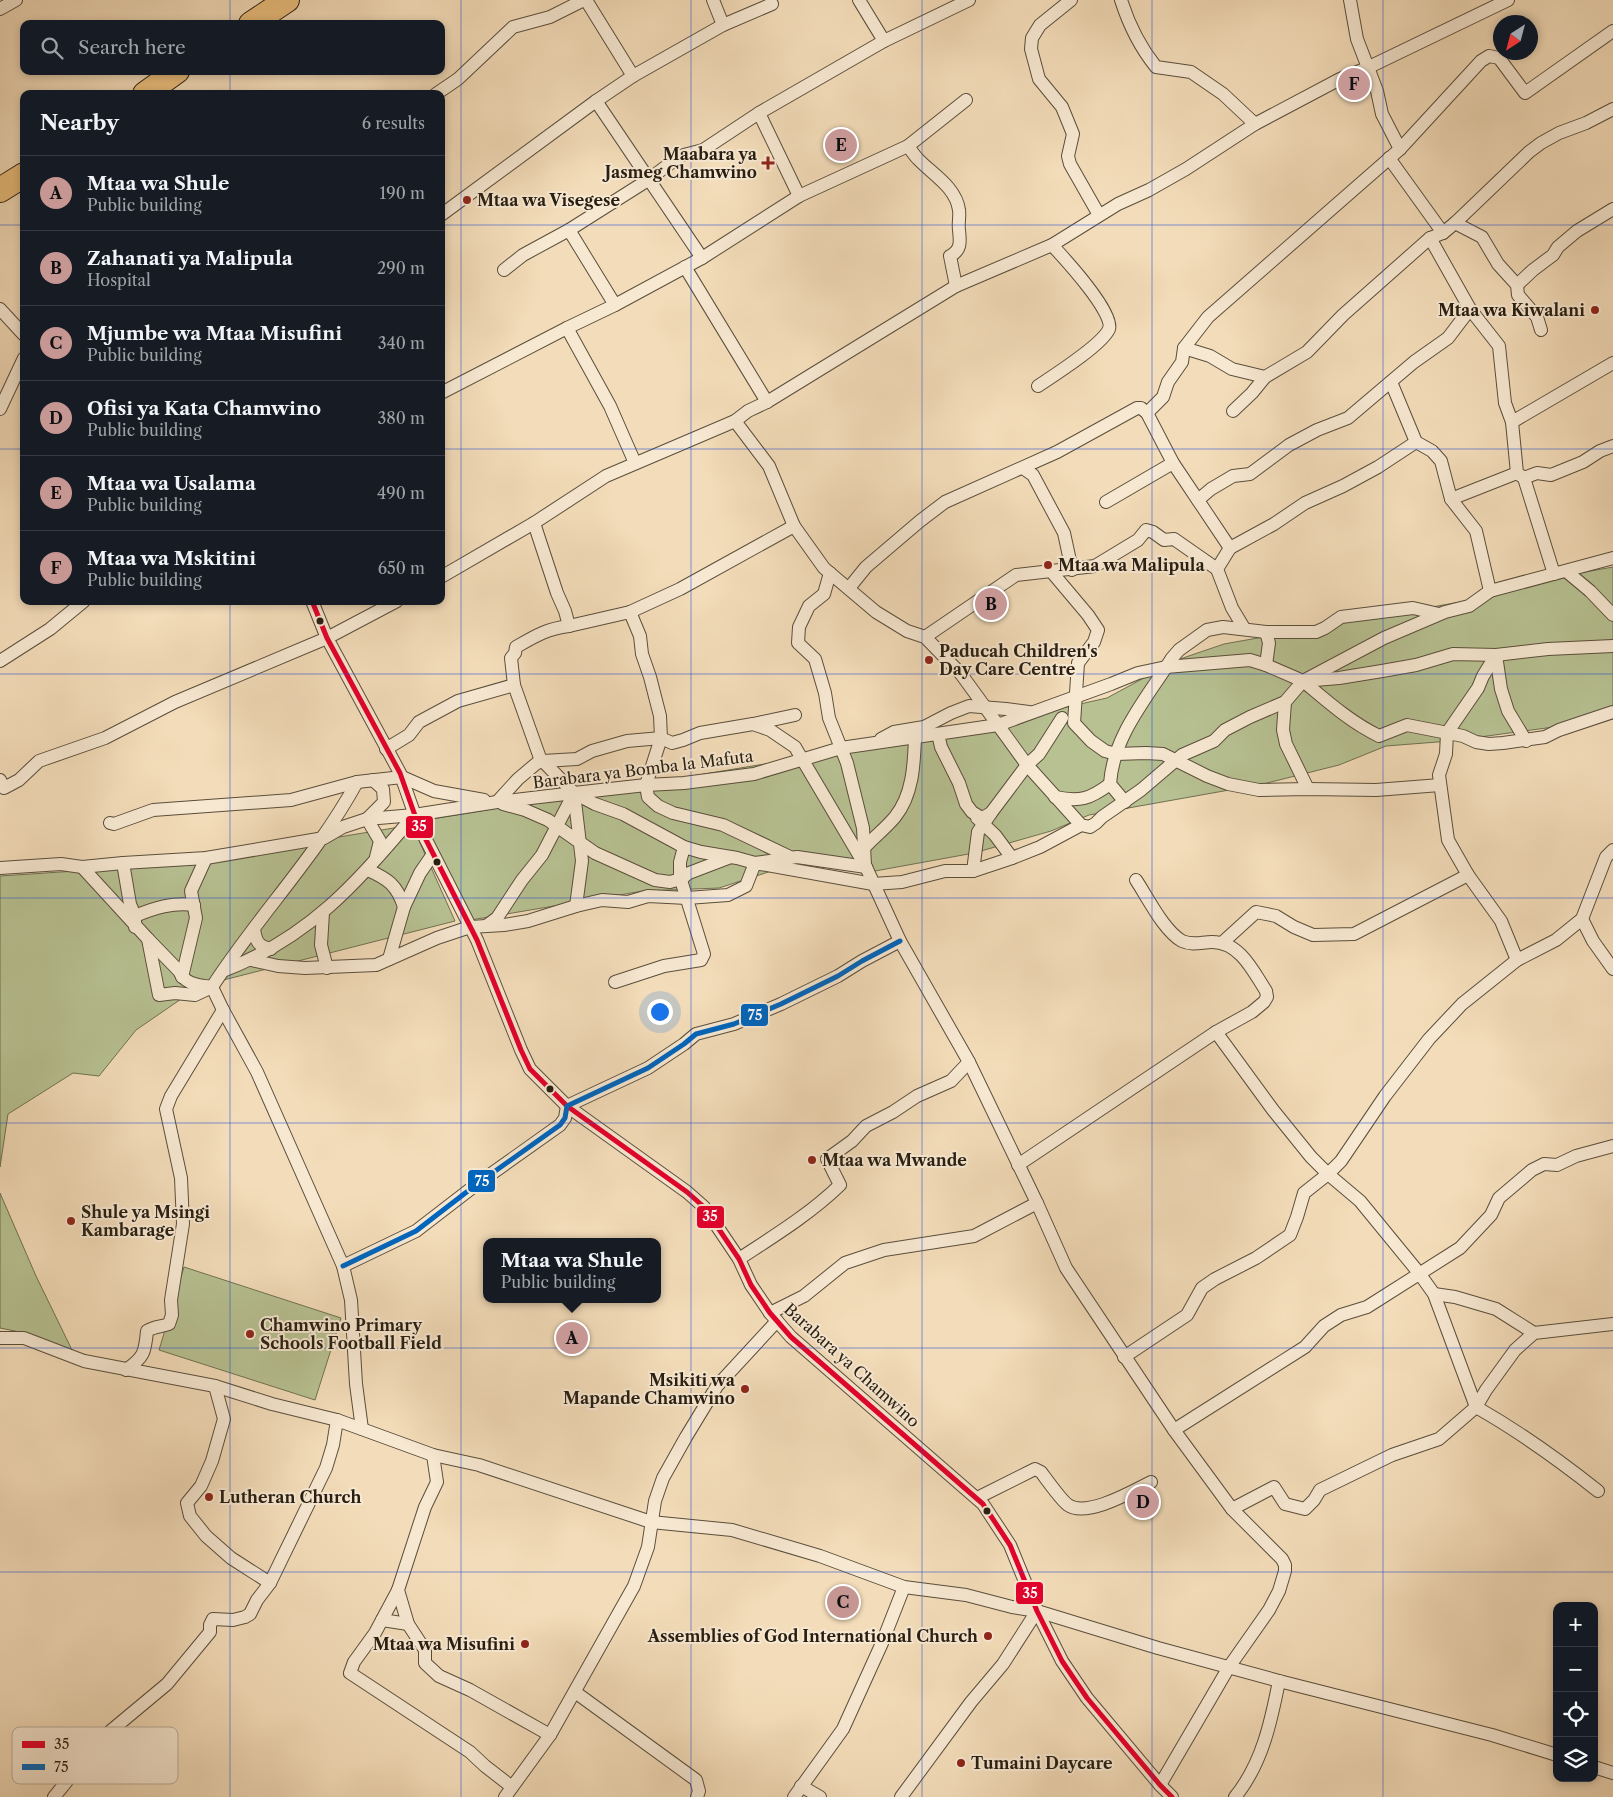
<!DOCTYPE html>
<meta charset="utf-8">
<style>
:root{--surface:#171b24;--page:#20242c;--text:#f1f3f6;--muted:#9ea1a6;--line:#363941;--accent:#c59692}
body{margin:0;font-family:"Libre Caslon Text",serif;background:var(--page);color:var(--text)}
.controls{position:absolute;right:15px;bottom:15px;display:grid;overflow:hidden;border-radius:10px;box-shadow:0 2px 8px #0003}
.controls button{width:45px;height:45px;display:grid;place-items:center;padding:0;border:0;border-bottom:1px solid var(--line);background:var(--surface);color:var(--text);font:25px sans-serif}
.compass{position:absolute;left:1493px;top:15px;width:45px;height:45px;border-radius:50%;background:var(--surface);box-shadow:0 2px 8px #0003;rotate:216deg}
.you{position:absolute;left:659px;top:1011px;width:18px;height:18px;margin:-12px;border:4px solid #fff;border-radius:50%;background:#1a73e8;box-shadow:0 0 0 8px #1a73e833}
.badge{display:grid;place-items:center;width:32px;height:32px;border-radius:50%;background:var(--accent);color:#111;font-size:16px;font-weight:700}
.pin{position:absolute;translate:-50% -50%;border:2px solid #fff;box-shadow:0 1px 5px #0006}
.popup{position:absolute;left:483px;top:1238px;width:178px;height:65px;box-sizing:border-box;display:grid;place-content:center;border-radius:10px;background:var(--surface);filter:drop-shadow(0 1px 4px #0005);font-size:16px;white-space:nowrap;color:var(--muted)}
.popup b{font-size:19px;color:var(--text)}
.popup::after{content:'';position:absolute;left:50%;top:100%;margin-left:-10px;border:10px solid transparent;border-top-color:var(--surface)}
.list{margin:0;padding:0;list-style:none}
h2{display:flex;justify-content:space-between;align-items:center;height:65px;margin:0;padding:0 20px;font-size:21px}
h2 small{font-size:16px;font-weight:400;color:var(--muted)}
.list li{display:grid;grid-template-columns:32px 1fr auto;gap:15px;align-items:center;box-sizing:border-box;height:75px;padding:0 20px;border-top:1px solid var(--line)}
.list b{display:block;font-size:19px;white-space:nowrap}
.list p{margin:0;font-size:16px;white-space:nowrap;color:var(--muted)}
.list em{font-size:16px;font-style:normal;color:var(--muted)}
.icon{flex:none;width:28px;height:28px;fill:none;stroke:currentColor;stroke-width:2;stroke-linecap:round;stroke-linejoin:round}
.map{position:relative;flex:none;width:1613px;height:1797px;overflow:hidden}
.search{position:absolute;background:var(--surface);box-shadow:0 2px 8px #0003;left:20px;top:20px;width:425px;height:55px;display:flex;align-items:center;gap:12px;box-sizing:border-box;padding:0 18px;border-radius:10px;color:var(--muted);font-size:19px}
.panel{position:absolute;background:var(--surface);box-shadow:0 2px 8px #0003;left:20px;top:90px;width:425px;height:515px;border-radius:10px}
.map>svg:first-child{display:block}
</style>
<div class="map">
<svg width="1613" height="1797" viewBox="0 0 1613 1797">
<rect width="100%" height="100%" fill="#f3dcb9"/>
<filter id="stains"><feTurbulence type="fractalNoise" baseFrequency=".004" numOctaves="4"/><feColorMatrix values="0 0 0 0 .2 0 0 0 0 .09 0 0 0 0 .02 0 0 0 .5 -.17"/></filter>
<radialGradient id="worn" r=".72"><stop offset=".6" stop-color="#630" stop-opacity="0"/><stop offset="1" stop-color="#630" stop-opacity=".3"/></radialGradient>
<g fill="#b7c192" stroke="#6f7052">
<polygon points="1613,567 1613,719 1450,741 1386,746 1339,765 1263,784 1089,815 1051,831 974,853 875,871 796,863 719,888 643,891 465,921 420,821 813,756 986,725 1107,698 1177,660 1224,644 1477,599 1546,579"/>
<polygon points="412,825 455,921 200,986 136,1030 99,1076 73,1073 8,1114 0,1167 0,876 91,870 229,855"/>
<polygon points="0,1193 36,1276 72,1350 15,1331 0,1328"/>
<polygon points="184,1267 341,1318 315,1400 159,1350"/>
</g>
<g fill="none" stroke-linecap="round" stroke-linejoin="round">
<g stroke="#5a4e3b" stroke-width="14">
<g id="street">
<polyline points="586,0 633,76"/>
<polyline points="713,0 723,25"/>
<polyline points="859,0 884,41"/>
<polyline points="1071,0 1040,25 1032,38 1031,49 1039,79 1062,107 1073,134 1068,156 1070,164 1099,215"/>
<path d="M1121 0C1129 25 1139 46 1156 67L1191 72 1223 94 1255 124"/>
<polyline points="1350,0 1357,39 1377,91 1382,114 1400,149"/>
<polyline points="0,9 16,0"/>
<polyline points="436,94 458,79 513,27 550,17 584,0"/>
<polyline points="596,101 702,258"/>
<polyline points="759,113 799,196"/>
<path d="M908 146C911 150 914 155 918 159 932 174 956 187 959 210 960 216 958 223 959 230 960 241 962 250 950 256L956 286"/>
<polyline points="1389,158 1443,233"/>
<polyline points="441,215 596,101 633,76 723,25 772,4"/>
<polyline points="1455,223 1482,237 1498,264 1517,285 1518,295 1537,317 1541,330"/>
<polyline points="569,230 615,305"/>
<polyline points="1430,238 1470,309 1499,346 1505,403 1512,422 1517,473 1524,478 1554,574"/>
<polyline points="685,267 767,402"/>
<polyline points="504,270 523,255 569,230 648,180 680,156 703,150 759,113 884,41 969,0"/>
<polyline points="1517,285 1533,270 1553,255 1558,247 1577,231 1613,209"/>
<polyline points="0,309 24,335"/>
<polyline points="567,328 610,406 635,463"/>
<polyline points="1184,348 1210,356 1232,369 1265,377 1307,352 1343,315 1430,238 1443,233 1455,223 1529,152 1541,143 1559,133 1586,123 1613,109"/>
<polyline points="1391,382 1416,442 1432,451 1441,461 1451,499 1476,531 1490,591"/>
<path d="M1038 386C1053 376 1102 345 1109 329 1115 313 1064 258 1052 245"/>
<polyline points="441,393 567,328 615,305 702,258 799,196 908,146 966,100"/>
<polyline points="0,409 24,358"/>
<polyline points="1233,411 1252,393 1265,377"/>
<polyline points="735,421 769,466 794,526 824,568 876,612 907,631 925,637 961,674 1027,765 1081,825 1090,827 1096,823 1102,817 1141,790 1182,755 1214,741 1225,730 1250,717 1285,702 1303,681 1339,678 1382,671 1416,665 1453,654 1496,655 1548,649 1613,646"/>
<polyline points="1512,422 1613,363"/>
<polyline points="1023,468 1033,475 1064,533 1072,570"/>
<polyline points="1524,478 1537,473 1551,475 1583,462 1600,451 1613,446"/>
<polyline points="1451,499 1517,473"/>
<polyline points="1198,500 1211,489 1233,476 1250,474 1289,445 1317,430 1348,418 1414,362 1448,338 1470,309"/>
<polyline points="1106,502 1173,463"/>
<path d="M534 523 557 593 565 611 569 626C546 629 535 636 516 647L515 653 511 658 514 685 540 758 574 793 595 804 623 814 684 847 701 852 737 858 755 863 797 857 866 867"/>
<polyline points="1230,548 1274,524 1305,503 1343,486 1378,467 1416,442"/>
<polyline points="1050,570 1088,615 1098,630 1094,642 1078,663 1074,723 1091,741 1105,751 1116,754 1146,753 1163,754 1207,776 1228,784 1259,790 1308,789 1376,790 1440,785"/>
<polyline points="1566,571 1590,591 1613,615"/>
<polyline points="830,573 824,594 809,606 799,627 798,643 815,659 825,693 829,718 847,763 863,828 865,865"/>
<polyline points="441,577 534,523 606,476 735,421 748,411 767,402 956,286 1052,245 1118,204 1149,190 1186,169 1255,124 1340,79 1367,68 1508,0"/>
<polyline points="849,588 866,567 920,521 945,502 1057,452 1137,408 1141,408 1147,413"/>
<polyline points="312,601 327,638 400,773 418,824 477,940 521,1050 530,1069 567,1106 687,1192 704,1207 739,1259 751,1285 770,1313 791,1337 983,1504 1010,1545 1037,1611 1062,1661 1087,1698 1160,1785 1172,1797"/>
<polyline points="630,612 640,636 642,654 650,677 660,716 661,738 646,785 648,797 658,806 673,813 723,825 790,857"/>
<polyline points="569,626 630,612 680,589 794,526"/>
<polyline points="1244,628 1232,608 1217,569 1230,548 1173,463 1147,413 1163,397 1168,382 1182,362 1184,348 1208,317 1400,149 1481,61 1489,56 1499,58 1525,93 1613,31"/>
<polyline points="1266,632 1269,643 1266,665"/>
<polyline points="925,637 1016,575 1095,566 1138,540 1146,530 1153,532 1164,540 1174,539 1217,569"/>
<polyline points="1496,655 1483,676 1478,688 1447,733 1446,754 1439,775 1448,840 1468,875 1501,921 1517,960"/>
<polyline points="1496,655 1501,689 1508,711 1526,741"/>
<polyline points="0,661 50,629 84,601"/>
<path d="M1303 681C1327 701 1350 722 1379 736L1407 725 1463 736 1476 742 1489 744 1503 743 1545 737 1559 730 1613 712"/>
<polyline points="1285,702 1283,730 1286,744 1308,789"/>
<polyline points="753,724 770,730 795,747 866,867 900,941 969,1062 1037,1203 1066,1268 1174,1430 1232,1509 1282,1559 1285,1565 1285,1571 1279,1591 1269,1610 1229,1667 1160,1785"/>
<polyline points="938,734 941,747 959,783 966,804 972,812 980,817 984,817 991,813 1027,765 1039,754 1062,718"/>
<polyline points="881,739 894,732 924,727 951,713 969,706 1006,709 1029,712"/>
<polyline points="386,749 409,735 419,722 458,701 514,685"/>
<polyline points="0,780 4,788 19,780 39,761 105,738 175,702 327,638 397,601"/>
<polyline points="373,780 383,789 384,802 367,819 380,841 376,857"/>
<polyline points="574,793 582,861 576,906"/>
<path d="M1055 797C1080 802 1090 799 1110 784"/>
<polyline points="497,802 518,779 537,763 543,761 577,759 592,751 627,741 661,738 672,743 683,740 700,733 753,724 795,715"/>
<path d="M1125 802 1110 784C1113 736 1147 698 1172 658L1179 650 1207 630 1223 627 1266 632H1316L1325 628 1341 617 1413 608 1439 614"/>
<polyline points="503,804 525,810 548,820 595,853 655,880 670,882 681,879 689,873 731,857"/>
<polyline points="977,818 995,835 1012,858"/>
<polyline points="110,823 114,824 153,810 291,800 357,782 402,777 434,791 484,800"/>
<path d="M864 848C874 837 886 828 895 817 913 795 914 764 915 738"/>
<polyline points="123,863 130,904 135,916 135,927"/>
<path d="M82 867 148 939 159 995 175 993 195 995 212 987C258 916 316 857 357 782"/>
<polyline points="0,868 61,864 82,867 123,863 206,858 324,838 343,827 367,819 414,815 497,802 574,793 646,785 684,783 754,774 841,748 998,725 1111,684 1138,673 1166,667 1250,660 1266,665 1303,681 1384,638 1445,612 1469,606 1490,591 1613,558"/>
<path d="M368 870C388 879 397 885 404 907"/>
<polyline points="973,871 978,832 991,813"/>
<polyline points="323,912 321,945 327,968"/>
<path d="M135 916C154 908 173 902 194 905"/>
<polyline points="1582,919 1593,941 1613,969"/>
<polyline points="486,926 497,918 522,880 542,855 574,793"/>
<path d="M254 929C256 942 258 946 271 949"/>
<path d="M148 939 179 971C185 985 199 985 212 987"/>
<polyline points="1222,943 1256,912 1276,916 1294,927 1313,935 1354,934 1468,875"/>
<polyline points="389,959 404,907 420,873 433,854"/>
<polyline points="251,960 278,966 305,968 376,965 437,938 470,927 504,925 528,921 576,906 602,900 628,902 648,896 687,898 728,895 746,886 755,863 873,884 902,882 945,871 973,871 1012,858 1040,847 1081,825"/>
<path d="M223 971C308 938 357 884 414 815"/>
<polyline points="182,977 196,918 191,891 206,858"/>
<polyline points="615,982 664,966 701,960 704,954 680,877 680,862 684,847"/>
<polyline points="212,987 223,1010 257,1072 343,1266 351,1300 356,1384 362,1429"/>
<path d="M1216 1032 1273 1110 1311 1157 1328 1174 1360 1201 1419 1273 1434 1294 1476 1407C1520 1432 1559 1460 1598 1491"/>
<path d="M1018 1165 1216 1032 1252 1012 1264 1002 1267 997 1266 991C1253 971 1240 942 1212 942 1202 942 1193 946 1182 941 1164 931 1148 898 1136 880"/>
<path d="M739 1259C774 1236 810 1214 840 1185L827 1159 852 1141 866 1126 893 1112 917 1096 951 1081 969 1062"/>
<polyline points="343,1266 416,1231 477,1184 560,1125 565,1118 567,1106 648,1068 684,1044 696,1034 734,1024 781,1004 838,976 862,961 900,941"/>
<polyline points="1434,1294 1455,1297 1496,1309 1534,1333"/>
<polyline points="770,1313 804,1296 845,1263 884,1250 974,1236 1037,1203"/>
<polyline points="0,1338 24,1338 84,1361 215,1386 272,1404 337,1420 433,1455 479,1465 651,1522 732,1530 820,1556 904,1587 966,1595 1012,1607 1037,1611 1158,1648 1279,1681 1492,1735 1557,1755"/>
<polyline points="1124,1357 1187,1315 1202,1288 1215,1279 1256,1258 1290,1235 1297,1217 1304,1193 1328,1174 1341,1161 1385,1096 1429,1039 1462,1004 1517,960 1556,940 1582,919 1606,857 1613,850"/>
<path d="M126 1370C144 1357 145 1353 147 1331 154 1326 161 1327 169 1324L172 1315 171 1300 183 1224 181 1178 166 1109 171 1096 223 1010"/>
<polyline points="215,1386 224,1419 212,1461 201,1486 187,1503 190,1516 206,1536 231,1558 270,1583"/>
<polyline points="1174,1430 1305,1347 1324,1326 1341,1315 1367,1307 1460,1248 1491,1215 1499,1198 1532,1170 1544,1164 1557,1165 1576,1156 1613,1146"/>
<polyline points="433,1455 437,1482 425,1507 398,1590 408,1624 425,1650 425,1663 439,1676 470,1690 550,1735"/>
<path d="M977 1498 1035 1469 1041 1472C1047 1480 1061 1500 1068 1505 1087 1518 1133 1491 1151 1482"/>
<polyline points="1232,1509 1274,1487 1285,1504 1305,1509 1314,1500 1320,1490 1392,1455 1439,1439 1476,1407 1486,1390 1515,1350 1534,1333 1613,1324"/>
<polyline points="398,1590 375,1633 354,1662 350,1673 470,1752 485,1766 512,1787"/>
<polyline points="382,1620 408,1624"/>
<polyline points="575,1692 696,1780 699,1791 697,1797"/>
<polyline points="1594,1767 1613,1773"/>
<polyline points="801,1786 820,1797"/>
<polyline points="54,1797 101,1739 167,1684 210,1632 210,1625 213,1619 233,1620 245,1617 250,1614 257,1600 270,1583 326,1468 333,1445 337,1420"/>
<polyline points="505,1797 550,1735 634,1586 648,1547 655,1501 663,1478 686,1437 717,1386 777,1321"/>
<polyline points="794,1797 843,1729 882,1643 904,1587"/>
<polyline points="901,1797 971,1702 1003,1664 1037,1611"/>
<path d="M1235 1797C1262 1764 1271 1722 1279 1681"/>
</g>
</g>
<g stroke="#271e11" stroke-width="26">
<g id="highway">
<polyline points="251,24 287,0"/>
<polyline points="145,94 177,71"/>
<polyline points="0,190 24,175"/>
</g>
</g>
<use href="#street" stroke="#f7e8d2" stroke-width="12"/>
<use href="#highway" stroke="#eabe7c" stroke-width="24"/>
<g stroke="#f7e8d2" stroke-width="9">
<polyline id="bus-1" points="312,601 327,638 400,773 418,824 477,940 521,1050 530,1069 567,1106 687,1192 704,1207 739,1259 751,1285 770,1313 791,1337 983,1504 1010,1545 1037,1611 1062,1661 1087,1698 1160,1785 1172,1797"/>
</g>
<g stroke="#f7e8d2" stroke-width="9">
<polyline id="bus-2" points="343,1266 416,1231 477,1184 560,1125 565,1118 567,1106 648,1068 684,1044 696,1034 734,1024 781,1004 838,976 862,961 900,941"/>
</g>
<use href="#bus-1" stroke="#e4002b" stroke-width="5"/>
<use href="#bus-2" stroke="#0065bd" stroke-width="5"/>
</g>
<path fill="none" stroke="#1d4ed8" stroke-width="1" stroke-opacity="0.55" d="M230 0V24M461 0V1797M691 0V1797M922 0V1797M1152 0V1797M1383 0V1797M230 71V94M0 225H24M441 225H1613M0 449H24M441 449H1613M230 601V1797M0 674H1613M0 898H1613M0 1123H1613M0 1348H1613M0 1572H1613"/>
<g fill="#8f2418" stroke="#f7e8d2" stroke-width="2">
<path d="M765.5 155.5h5v5h5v5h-5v5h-5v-5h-5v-5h5z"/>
<circle cx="467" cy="200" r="5"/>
<circle cx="1595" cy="310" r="5"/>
<circle cx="1048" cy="565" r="5"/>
<circle cx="929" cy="660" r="5"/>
<circle cx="812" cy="1160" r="5"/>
<circle cx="71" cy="1221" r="5"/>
<circle cx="250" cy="1334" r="5"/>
<circle cx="745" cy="1389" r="5"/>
<circle cx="209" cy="1497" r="5"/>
<circle cx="988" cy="1636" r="5"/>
<circle cx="525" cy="1644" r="5"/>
<circle cx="961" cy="1763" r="5"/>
</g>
<g fill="#271e11" stroke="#f7e8d2" stroke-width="2">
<circle cx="320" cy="621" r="4.5"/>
<circle cx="437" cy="862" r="4.5"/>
<circle cx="550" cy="1089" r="4.5"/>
<circle cx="987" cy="1511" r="4.5"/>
</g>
<g text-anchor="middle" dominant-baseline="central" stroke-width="4" stroke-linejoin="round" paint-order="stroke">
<g font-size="16" font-weight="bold" fill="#271e11" stroke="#f7e8d2" text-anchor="start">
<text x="757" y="154" text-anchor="end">Maabara ya<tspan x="757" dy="18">Jasmeg Chamwino</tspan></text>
<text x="477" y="200">Mtaa wa Visegese</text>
<text x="1585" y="310" text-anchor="end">Mtaa wa Kiwalani</text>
<text x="1058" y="565">Mtaa wa Malipula</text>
<text x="939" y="651">Paducah Children's<tspan x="939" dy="18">Day Care Centre</tspan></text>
<text x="822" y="1160">Mtaa wa Mwande</text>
<text x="81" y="1212">Shule ya Msingi<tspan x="81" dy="18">Kambarage</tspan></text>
<text x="260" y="1325">Chamwino Primary<tspan x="260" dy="18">Schools Football Field</tspan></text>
<text x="735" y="1380" text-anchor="end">Msikiti wa<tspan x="735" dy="18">Mapande Chamwino</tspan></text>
<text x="219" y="1497">Lutheran Church</text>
<text x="978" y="1636" text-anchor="end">Assemblies of God International Church</text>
<text x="515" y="1644" text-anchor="end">Mtaa wa Misufini</text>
<text x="971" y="1763">Tumaini Daycare</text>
</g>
<g font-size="16" fill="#271e11" stroke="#f7e8d2">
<text transform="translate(643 769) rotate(-7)">Barabara ya Bomba la Mafuta</text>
<text transform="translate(852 1365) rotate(42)">Barabara ya Chamwino</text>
</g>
</g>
<rect x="12" y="1727" width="166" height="57" rx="8" fill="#f7e8d2" stroke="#b9ab98" stroke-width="1"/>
<rect x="22" y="1741" width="23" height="7" fill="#e4002b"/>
<rect x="22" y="1764" width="23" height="6" fill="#0065bd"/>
<g font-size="14" fill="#271e11">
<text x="54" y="1749">35</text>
<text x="54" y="1772">75</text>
</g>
<g stroke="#f7e8d2" stroke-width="2">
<rect x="405" y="815" width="29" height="24" rx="5" fill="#e4002b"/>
<rect x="740" y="1003" width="29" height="24" rx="5" fill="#0065bd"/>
<rect x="467" y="1169" width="29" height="24" rx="5" fill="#0065bd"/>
<rect x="696" y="1205" width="29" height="24" rx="5" fill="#e4002b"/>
<rect x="1015" y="1581" width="29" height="24" rx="5" fill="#e4002b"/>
</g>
<g font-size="14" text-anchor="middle" font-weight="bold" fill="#fff">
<text x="419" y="831">35</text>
<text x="755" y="1020">75</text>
<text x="482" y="1186">75</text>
<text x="710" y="1221">35</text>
<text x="1030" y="1598">35</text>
</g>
<rect width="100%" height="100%" filter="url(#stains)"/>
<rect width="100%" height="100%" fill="url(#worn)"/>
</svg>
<div class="controls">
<button>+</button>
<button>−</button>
<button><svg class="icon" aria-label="locate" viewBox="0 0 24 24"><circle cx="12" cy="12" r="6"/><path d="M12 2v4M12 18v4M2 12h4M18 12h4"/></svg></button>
<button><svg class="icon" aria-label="layers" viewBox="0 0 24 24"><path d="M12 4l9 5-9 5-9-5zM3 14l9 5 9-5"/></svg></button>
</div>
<svg class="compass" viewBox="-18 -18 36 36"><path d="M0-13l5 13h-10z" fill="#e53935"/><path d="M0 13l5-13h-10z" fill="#9ea1a6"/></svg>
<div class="you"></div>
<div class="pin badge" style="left:572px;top:1338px">A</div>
<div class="popup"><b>Mtaa wa Shule</b>Public building</div>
<div class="pin badge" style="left:991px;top:604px">B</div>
<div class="pin badge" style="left:843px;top:1602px">C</div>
<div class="pin badge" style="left:1143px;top:1502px">D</div>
<div class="pin badge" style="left:841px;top:145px">E</div>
<div class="pin badge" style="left:1354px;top:84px">F</div>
<div class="search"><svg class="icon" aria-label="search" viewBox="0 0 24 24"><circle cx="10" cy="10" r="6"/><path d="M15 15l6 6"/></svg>Search here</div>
<section class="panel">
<h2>Nearby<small>6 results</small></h2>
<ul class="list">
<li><span class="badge">A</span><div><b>Mtaa wa Shule</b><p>Public building</p></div><em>190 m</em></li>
<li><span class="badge">B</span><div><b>Zahanati ya Malipula</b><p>Hospital</p></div><em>290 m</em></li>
<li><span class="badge">C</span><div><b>Mjumbe wa Mtaa Misufini</b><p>Public building</p></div><em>340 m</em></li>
<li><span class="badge">D</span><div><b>Ofisi ya Kata Chamwino</b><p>Public building</p></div><em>380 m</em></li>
<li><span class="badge">E</span><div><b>Mtaa wa Usalama</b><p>Public building</p></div><em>490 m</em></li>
<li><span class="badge">F</span><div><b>Mtaa wa Mskitini</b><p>Public building</p></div><em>650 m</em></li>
</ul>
</section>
</div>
